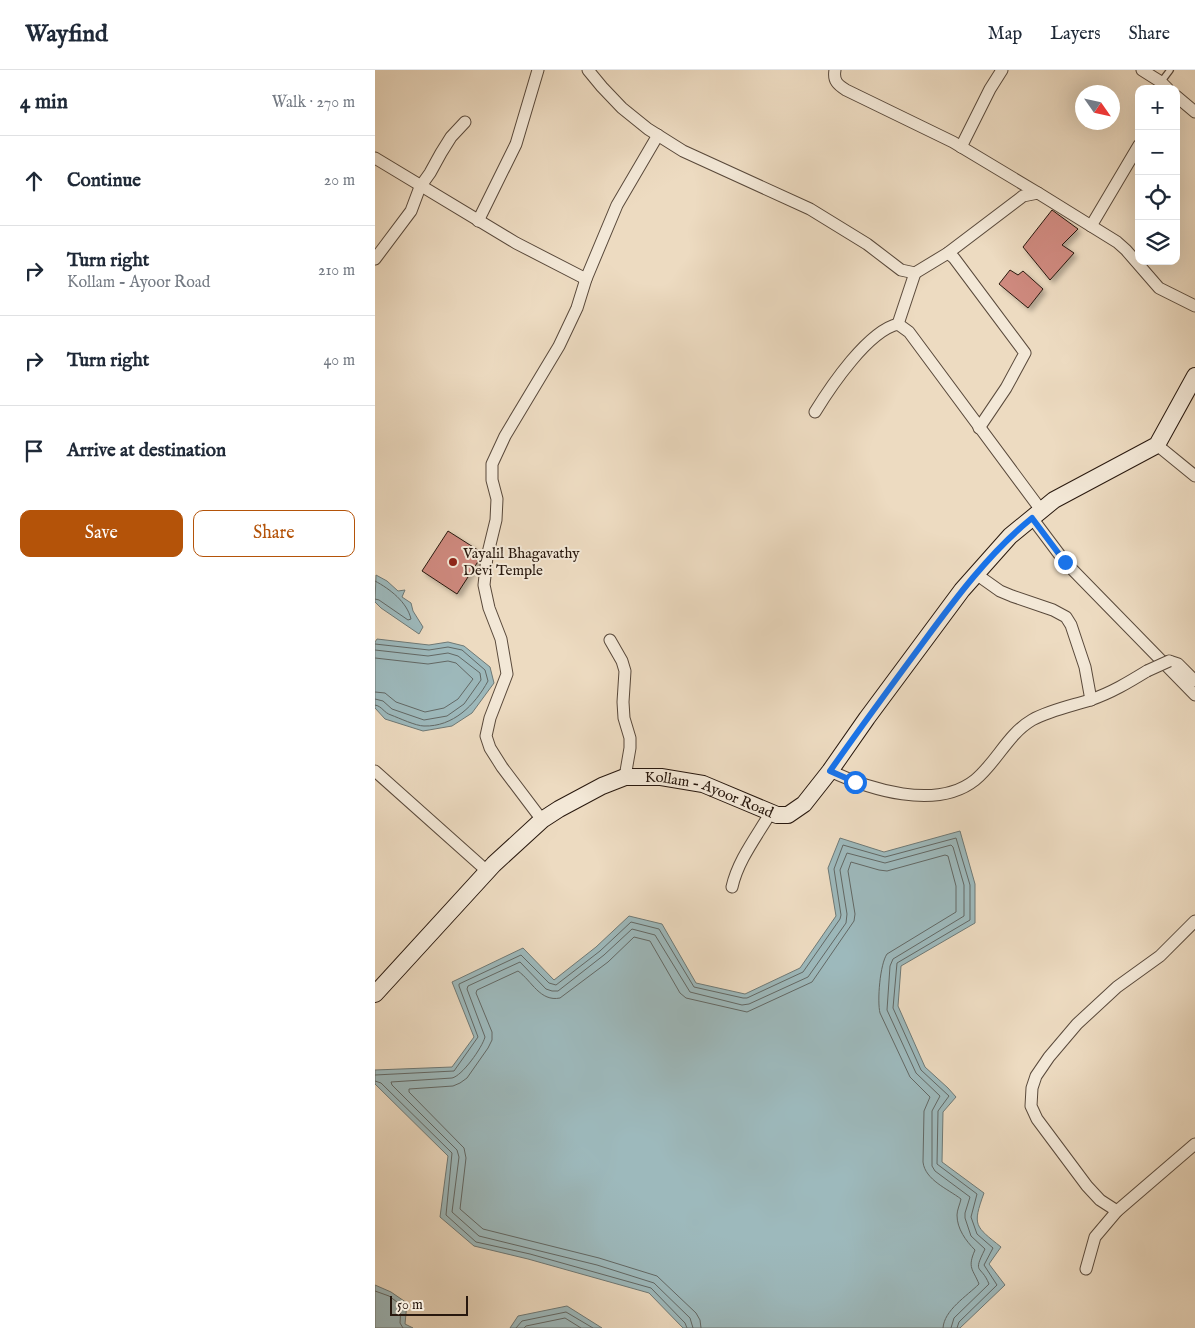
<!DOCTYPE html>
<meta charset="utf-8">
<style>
:root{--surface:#fff;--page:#f6f6f7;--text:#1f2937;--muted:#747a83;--line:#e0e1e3;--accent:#b45309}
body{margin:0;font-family:"IM FELL English",serif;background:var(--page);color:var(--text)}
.controls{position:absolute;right:15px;top:15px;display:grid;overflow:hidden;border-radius:10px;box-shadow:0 5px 20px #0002}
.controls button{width:45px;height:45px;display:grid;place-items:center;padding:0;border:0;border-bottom:1px solid var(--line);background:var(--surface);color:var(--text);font:25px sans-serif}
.compass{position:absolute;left:700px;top:15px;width:45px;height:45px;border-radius:50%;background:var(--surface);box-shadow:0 5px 20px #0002;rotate:124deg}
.scale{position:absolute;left:15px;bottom:12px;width:78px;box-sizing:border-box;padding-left:5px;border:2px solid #28180e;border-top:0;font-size:14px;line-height:18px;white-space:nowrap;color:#28180e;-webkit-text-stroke:4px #f3e8d7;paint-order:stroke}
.stop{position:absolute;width:15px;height:15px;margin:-11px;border:4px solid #1a73e8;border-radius:50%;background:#fff}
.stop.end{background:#1a73e8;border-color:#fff;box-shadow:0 1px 5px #0008}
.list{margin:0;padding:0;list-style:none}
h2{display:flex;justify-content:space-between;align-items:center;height:65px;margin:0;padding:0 20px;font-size:21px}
h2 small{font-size:16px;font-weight:400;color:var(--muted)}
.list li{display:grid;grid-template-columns:32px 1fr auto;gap:15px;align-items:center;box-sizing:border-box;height:90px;padding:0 20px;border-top:1px solid var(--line)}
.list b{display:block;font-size:19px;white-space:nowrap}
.list p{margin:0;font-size:16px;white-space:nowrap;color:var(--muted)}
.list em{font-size:16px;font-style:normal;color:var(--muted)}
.actions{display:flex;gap:10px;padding:15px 20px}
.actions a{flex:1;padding:11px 0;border:1px solid var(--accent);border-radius:10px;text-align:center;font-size:18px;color:var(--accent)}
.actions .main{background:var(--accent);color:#fff}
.icon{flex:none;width:28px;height:28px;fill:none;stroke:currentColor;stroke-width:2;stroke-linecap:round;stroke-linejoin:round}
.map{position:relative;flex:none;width:820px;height:1258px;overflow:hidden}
header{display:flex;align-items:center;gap:30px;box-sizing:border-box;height:70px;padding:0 25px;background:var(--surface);border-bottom:1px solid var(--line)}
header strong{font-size:24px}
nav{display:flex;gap:28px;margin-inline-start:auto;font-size:18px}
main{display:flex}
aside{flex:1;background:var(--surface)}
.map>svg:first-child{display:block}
</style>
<header>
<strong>Wayfind</strong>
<nav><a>Map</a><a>Layers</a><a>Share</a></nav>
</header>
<main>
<aside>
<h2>4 min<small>Walk · 270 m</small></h2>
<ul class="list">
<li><svg class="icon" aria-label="ahead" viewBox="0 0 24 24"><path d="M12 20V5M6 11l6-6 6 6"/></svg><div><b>Continue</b></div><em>20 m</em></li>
<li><svg class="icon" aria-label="right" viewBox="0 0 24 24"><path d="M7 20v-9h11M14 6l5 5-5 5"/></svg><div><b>Turn right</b><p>Kollam - Ayoor Road</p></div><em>210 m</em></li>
<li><svg class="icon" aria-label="right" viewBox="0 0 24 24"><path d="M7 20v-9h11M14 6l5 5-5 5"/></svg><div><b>Turn right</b></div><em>40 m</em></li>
<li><svg class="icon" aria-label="arrive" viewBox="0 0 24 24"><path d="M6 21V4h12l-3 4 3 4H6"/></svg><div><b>Arrive at destination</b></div></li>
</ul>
<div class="actions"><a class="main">Save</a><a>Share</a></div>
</aside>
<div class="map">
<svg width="820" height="1258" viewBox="0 0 820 1258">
<defs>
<filter id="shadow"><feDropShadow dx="3.5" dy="3.5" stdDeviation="2.5" flood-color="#0004"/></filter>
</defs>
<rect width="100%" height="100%" fill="#eddbc1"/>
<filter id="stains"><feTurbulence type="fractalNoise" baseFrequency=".004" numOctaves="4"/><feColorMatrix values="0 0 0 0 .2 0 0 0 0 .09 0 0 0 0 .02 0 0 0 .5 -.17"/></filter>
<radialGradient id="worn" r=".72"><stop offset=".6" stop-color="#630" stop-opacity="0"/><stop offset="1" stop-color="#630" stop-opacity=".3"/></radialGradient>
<g fill="#9db9bc" stroke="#6e7976">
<polygon points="1,505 12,511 23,521 30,520 27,527 36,533 38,541 48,557 44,564 6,538 0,532"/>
<polygon points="2,569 54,575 73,572 89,576 115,597 119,613 97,643 77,656 48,661 10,649 0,638 0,572"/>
<path d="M585 761 600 814V853L526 896 523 936 550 997 573 1018 581 1027 568 1042 567 1092 609 1123C597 1156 600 1156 626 1177L614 1194 630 1215 585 1258H308L274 1223 153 1189 99 1176 65 1147 73 1086 0 1014V1000L77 997 99 967 77 912 148 878 179 910 221 877 254 846 287 854 321 913 370 924 425 898 461 846 453 798 465 768 509 782Z"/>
<polygon points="0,1215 16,1222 32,1233 30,1254 38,1258 0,1258"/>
<polygon points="192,1236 227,1258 135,1258 143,1246"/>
</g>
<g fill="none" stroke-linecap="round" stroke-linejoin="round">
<g stroke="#626865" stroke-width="1">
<path d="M0 511C15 519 32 532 36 549L33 550 4 530 0 529"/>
<path d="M0 574 54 580 73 577 87 580 110 600 113 611C100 635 78 657 49 656 41 656 24 648 16 645 9 643 7 636 0 635"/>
<polyline points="0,580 53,586 73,583 83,586 105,603 106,610 89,634 72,646 49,650 17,639 8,631 0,629"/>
<polyline points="0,588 53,594 73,591 81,593 98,609 83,629 69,638 50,642 21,632 10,623 0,622"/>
<polyline points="0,1005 79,1001 103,967 84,916 84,914 146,885 174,913 181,915 225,881 256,852 284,859 319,917 368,928 372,928 428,902 465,849 466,845 459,799 468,775 510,787 581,768 595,815 595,850 522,893 518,938 546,1000 574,1026 563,1041 562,1094 602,1124 596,1147 602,1164 618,1178 609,1195 622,1215 584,1252 582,1258"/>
<polyline points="0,1011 6,1013 77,1083 71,1145 101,1172 155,1184 276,1218 310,1253 312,1258"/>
<polyline points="0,1221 14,1226 26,1235 25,1253 28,1258"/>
<polyline points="141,1258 147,1251 191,1242 218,1258"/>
<polyline points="149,1258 151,1256 190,1248 206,1258"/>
<path d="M318 1258 315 1248 279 1213 222 1195 104 1166 77 1142 84 1087 82 1080 17 1015 16 1012 77 1008C87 1006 107 978 110 967L92 919 93 916 145 892 171 919 177 921H183L229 885 257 859 280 865 315 922 367 935 374 934 433 907 471 853 472 844 465 800 472 783 510 793 576 775 578 777 589 815V846L518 889 515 896 512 940 541 1003 565 1026 557 1041V1096L560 1101 595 1127 590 1143V1148L596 1166 610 1179C597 1205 606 1194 614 1214L579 1248 576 1258"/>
<path d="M326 1258 325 1250 321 1243 282 1206 224 1188 108 1159 85 1139 91 1088 89 1078 34 1022V1019L78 1016 85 1013 92 1008 113 978 117 970V962L101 923 102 920 143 901C157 911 165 932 185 928L233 892 259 867 275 871 305 923 311 928 372 942 437 912 479 851 480 844 473 801 476 792 504 800 512 801 570 785 573 786 581 816V842L512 884C505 894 502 931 505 943L535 1007 555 1027 549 1041 548 1092C550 1110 573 1119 586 1129 585 1134 582 1140 582 1145 582 1159 591 1171 600 1180 592 1198 598 1199 604 1214 592 1226 569 1240 568 1258"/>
</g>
</g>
<g fill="#ce897e" stroke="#28180e" filter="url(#shadow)">
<polygon points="677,140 703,159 687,175 699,183 675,210 648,177"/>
<polygon points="635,200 643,205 648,201 668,219 653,238 624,214"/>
<polygon points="73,461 106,482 104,490 82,524 47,501"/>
</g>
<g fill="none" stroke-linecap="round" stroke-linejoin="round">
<g stroke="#59493b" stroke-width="8">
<polyline id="lane" points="786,12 795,0"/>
</g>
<g stroke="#59493b" stroke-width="13">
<g id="street">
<polyline points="213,0 227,17 247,38 273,59 308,81 435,139 492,174 526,200 540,203 573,183 648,126 663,123 742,172 751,180 784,218 820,236"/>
<path d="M460 0C458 11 463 15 471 20L578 72 663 123"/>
<polyline points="767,0 786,12 793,19"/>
<polyline points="801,26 820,42"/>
<polyline points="586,77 615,19 627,0"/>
<polyline points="0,88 141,173 211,209"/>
<polyline points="103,151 141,74 163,0"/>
<polyline points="716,156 764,75"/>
<polyline points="573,183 579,188 650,283 631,318 604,358"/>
<polyline points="0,189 36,141 45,117 55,103 66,83 76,67 90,52"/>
<polyline points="523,254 540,203"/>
<path d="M440 342C456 316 493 261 523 254L534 262 666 440"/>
<polyline points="782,375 820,406"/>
<polyline points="657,448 690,492 820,625"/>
<polyline points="601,504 625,521 637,526 678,540 691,547 696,555 710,597 716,630"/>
<polyline points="235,570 247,591 250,601 248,632 249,648 255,668 255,678 250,707"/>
<polyline points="794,591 803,594 820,611"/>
<polyline points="0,701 112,801"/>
<path d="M455 701C494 719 561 741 600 710 621 693 633 664 657 650 675 640 696 636 715 630 736 623 754 612 772 601"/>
<polyline points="167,750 127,697 115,678 111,666 115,648 132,604 126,569 114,538 109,515 112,487 121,450 122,429 117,410 117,394 130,366 184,276 202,238 211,209 242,135 283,65"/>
<path d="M357 817C363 790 382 766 396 742"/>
<polyline points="820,851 785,886 742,917 702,954 674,987 661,1006 657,1018 656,1036 662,1049 712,1116 725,1130 742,1141 820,1074"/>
<polyline points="711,1199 720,1167 742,1141"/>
</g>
</g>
<g stroke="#28180e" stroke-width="18">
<g id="secondary">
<path id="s1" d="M0 924 119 794 167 750 184 739 227 716 250 707H286L328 714 402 745H413L429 734 455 701 492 648 587 520 635 466 679 430 782 375 820 306"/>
</g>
</g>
<use href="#lane" stroke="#f3e8d7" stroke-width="5.5"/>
<use href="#street" stroke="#f3e8d7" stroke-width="11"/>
<use href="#secondary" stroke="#f3e8d7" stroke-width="16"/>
<g stroke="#59493b" stroke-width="13" stroke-linecap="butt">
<polyline id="street-bridge" points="772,601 794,591"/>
</g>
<use href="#street-bridge" stroke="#f3e8d7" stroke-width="11"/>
</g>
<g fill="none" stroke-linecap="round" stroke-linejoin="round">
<path stroke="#1a73e8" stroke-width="6" d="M480 712 455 701C485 658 516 616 547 574 580 529 614 483 657 448L690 492"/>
</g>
<circle fill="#8f2418" stroke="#f3e8d7" stroke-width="2" cx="78" cy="492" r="5"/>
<g text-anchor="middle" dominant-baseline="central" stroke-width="4" stroke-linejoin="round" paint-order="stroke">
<g font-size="15" fill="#28180e" stroke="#f3e8d7" text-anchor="start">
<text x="88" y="483">Vayalil Bhagavathy<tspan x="88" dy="17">Devi Temple</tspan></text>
</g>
<g font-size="15" fill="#28180e" stroke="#f3e8d7">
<text stroke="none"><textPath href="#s1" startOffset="422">Kollam - Ayoor Road</textPath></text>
</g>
</g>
<rect width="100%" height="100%" filter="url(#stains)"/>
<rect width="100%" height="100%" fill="url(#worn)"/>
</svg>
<div class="controls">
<button>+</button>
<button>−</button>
<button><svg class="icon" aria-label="locate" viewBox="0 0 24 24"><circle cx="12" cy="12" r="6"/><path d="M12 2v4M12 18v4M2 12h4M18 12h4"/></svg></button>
<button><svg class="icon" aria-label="layers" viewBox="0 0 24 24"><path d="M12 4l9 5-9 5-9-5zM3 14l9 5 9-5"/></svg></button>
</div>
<svg class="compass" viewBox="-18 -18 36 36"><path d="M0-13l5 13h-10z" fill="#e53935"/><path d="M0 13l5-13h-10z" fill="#747a83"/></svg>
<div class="scale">50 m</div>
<div class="stop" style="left:480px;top:712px"></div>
<div class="stop end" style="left:690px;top:492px"></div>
</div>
</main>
